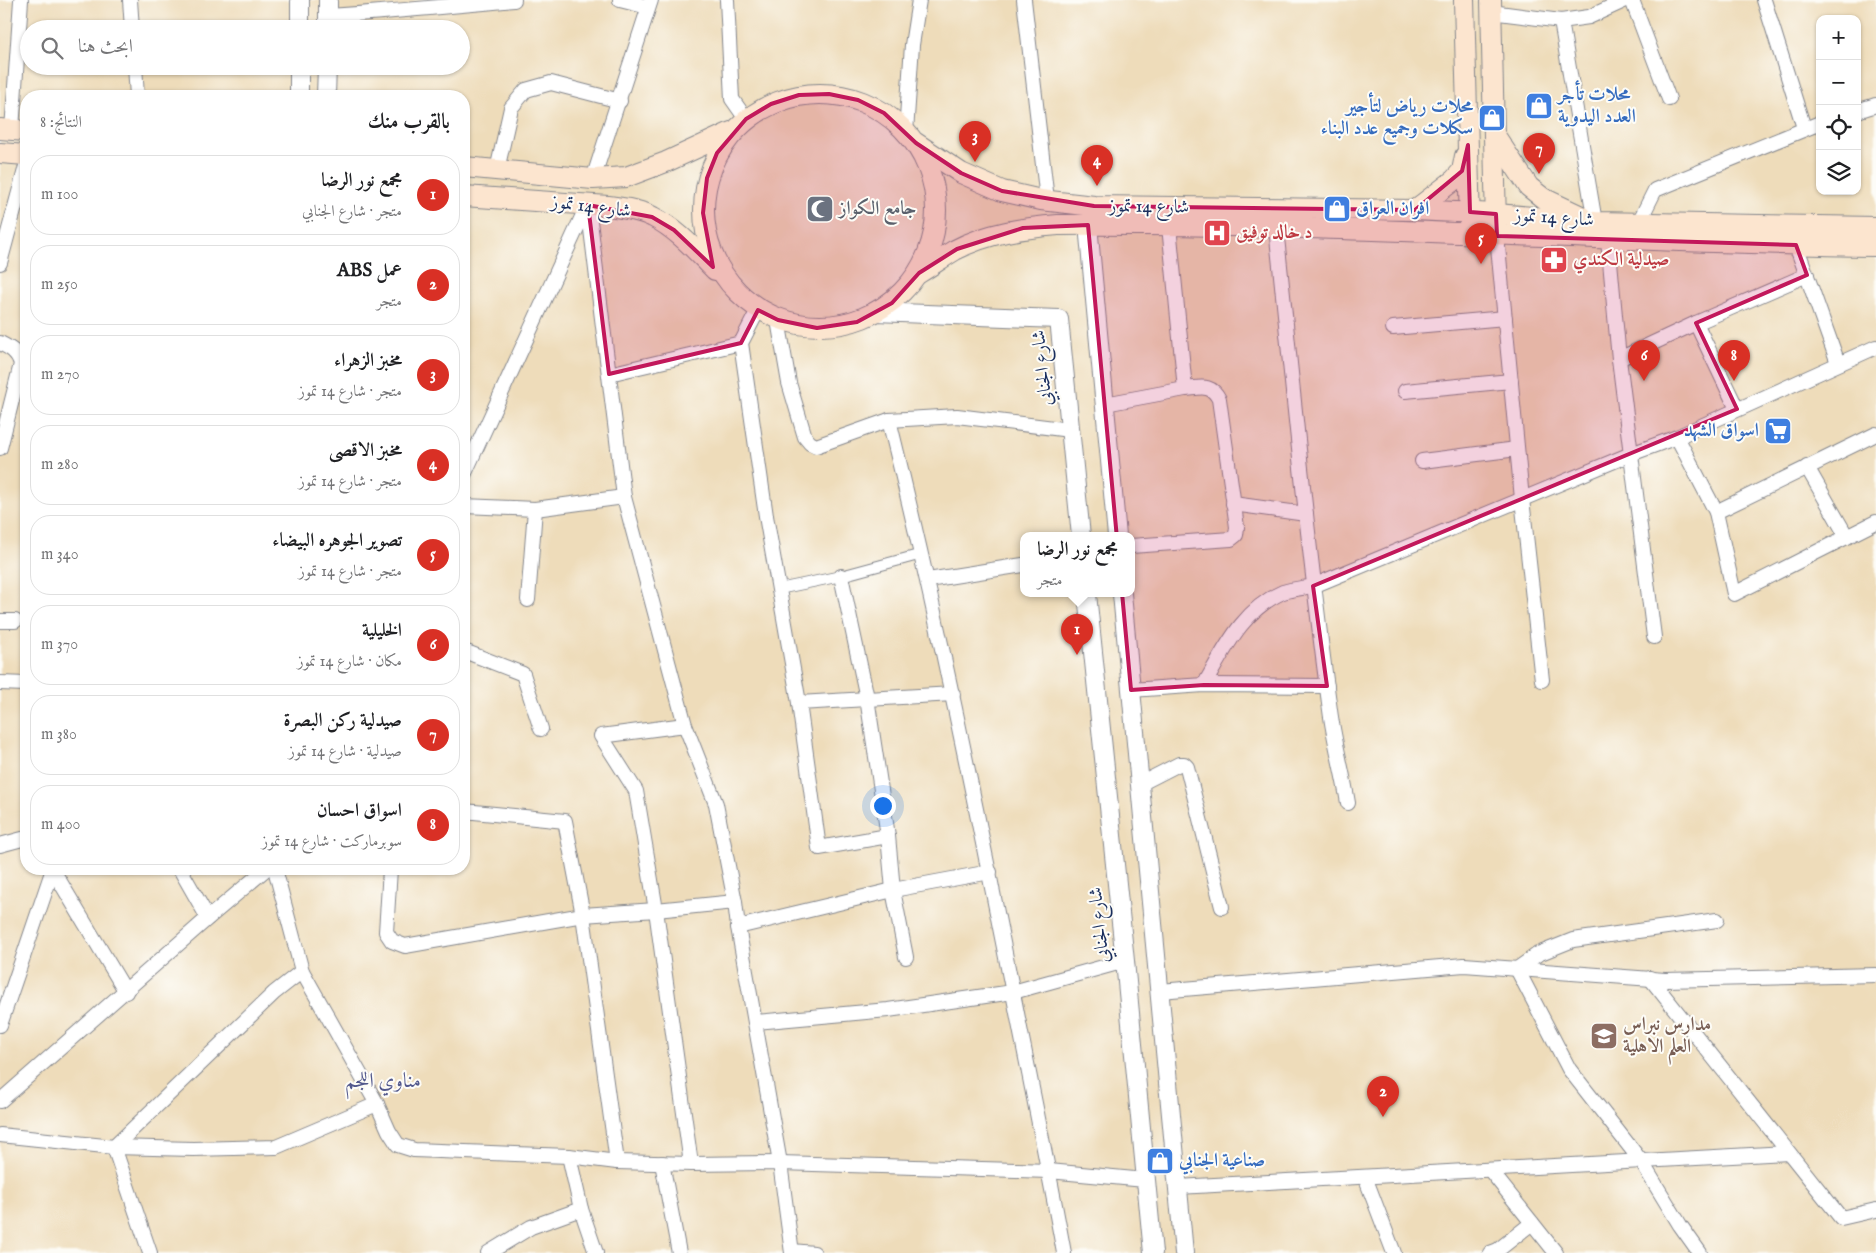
<!DOCTYPE html>
<html lang="ar">
<meta charset="utf-8">
<style>
:root{--surface:#fff;--page:#f2f2f2;--text:#202124;--muted:#757577;--line:#e0e0e0;--accent:#d93025}
body{margin:0;font-family:"IM FELL English",Amiri,serif;background:var(--page);color:var(--text);direction:rtl}
.controls{position:absolute;right:15px;top:15px;display:grid;overflow:hidden;border-radius:10px;box-shadow:0 1px 4px #0004}
.controls button{width:45px;height:45px;display:grid;place-items:center;padding:0;border:0;border-bottom:1px solid var(--line);background:var(--surface);color:var(--text);font:25px sans-serif}
.you{position:absolute;left:882px;top:805px;width:18px;height:18px;margin:-12px;border:4px solid #fff;border-radius:50%;background:#1a73e8;box-shadow:0 0 0 8px #1a73e833}
.badge{display:grid;place-items:center;width:32px;height:32px;border-radius:50%;background:var(--accent);color:#fff;font-size:16px;font-weight:700}
.pin{position:absolute;translate:-50% -41px;filter:drop-shadow(0 1px 2px #0008)}
.pin::after{content:'';position:absolute;top:26px;width:18px;height:15px;background:inherit;clip-path:polygon(0 0,100% 0,50% 100%)}
.popup{position:absolute;left:1020px;top:532px;width:115px;height:65px;box-sizing:border-box;display:grid;place-content:center;border-radius:10px;background:var(--surface);filter:drop-shadow(0 1px 4px #0005);font-size:16px;white-space:nowrap;color:var(--muted)}
.popup b{font-size:19px;color:var(--text)}
.popup::after{content:'';position:absolute;left:50%;top:100%;margin-left:-10px;border:10px solid transparent;border-top-color:var(--surface)}
.list{margin:0;padding:0;list-style:none}
h2{display:flex;justify-content:space-between;align-items:center;height:65px;margin:0;padding:0 20px;font-size:21px}
h2 small{font-size:16px;font-weight:400;color:var(--muted)}
.list li{display:grid;grid-template-columns:32px 1fr auto;gap:15px;align-items:center;box-sizing:border-box;height:80px;margin:0 10px 10px;padding:0 10px;border:1px solid var(--line);border-radius:20px}
.list b{display:block;font-size:19px;white-space:nowrap}
.list p{margin:0;font-size:16px;white-space:nowrap;color:var(--muted)}
.list em{font-size:16px;font-style:normal;color:var(--muted)}
.icon{flex:none;width:28px;height:28px;fill:none;stroke:currentColor;stroke-width:2;stroke-linecap:round;stroke-linejoin:round}
.map{position:relative;flex:none;width:1876px;height:1253px;overflow:hidden;direction:ltr}
.search{position:absolute;background:var(--surface);box-shadow:0 1px 4px #0004;left:20px;top:20px;width:450px;height:55px;display:flex;align-items:center;gap:12px;box-sizing:border-box;padding:0 18px;border-radius:28px;color:var(--muted);font-size:19px}
.panel{position:absolute;background:var(--surface);box-shadow:0 1px 4px #0004;left:20px;top:90px;width:450px;height:785px;border-radius:20px;direction:rtl}
.map>svg:first-child{display:block}
</style>
<div class="map">
<svg width="1876" height="1253" viewBox="0 0 1876 1253">
<rect width="100%" height="100%" fill="#fdfcf7"/>
<filter id="ink" filterUnits="userSpaceOnUse"><feTurbulence type="fractalNoise" baseFrequency=".02" numOctaves="2"/><feDisplacementMap in="SourceGraphic" scale="10" xChannelSelector="R" yChannelSelector="G"/><feConvolveMatrix kernelMatrix="1 2 1 2 8 2 1 2 1" color-interpolation-filters="sRGB"/></filter>
<filter id="wash" filterUnits="userSpaceOnUse"><feTurbulence type="fractalNoise" baseFrequency=".0096" numOctaves="4" result="noise"/><feDisplacementMap in="SourceGraphic" scale="20" xChannelSelector="R" yChannelSelector="G"/><feGaussianBlur stdDeviation="1.12" result="paint"/><feColorMatrix in="noise" values="0 0 0 0 0 0 0 0 0 0 0 0 0 0 0 0 0 1.4 0 .05"/><feComposite in="paint" operator="in"/></filter>
<g filter="url(#wash)">
<rect width="100%" height="100%" fill="#eedcba"/>
</g>
<g filter="url(#ink)">
<g fill="none" stroke-linecap="round" stroke-linejoin="round">
<g stroke="#84868c" stroke-width="12">
<polyline id="pedestrian" points="779,589 841,576 922,554"/>
</g>
<g stroke="#84868c" stroke-width="16">
<g id="minor">
<polyline points="130,0 132,29"/>
<polyline points="620,0 648,7"/>
<polyline points="727,0 732,99 746,119"/>
<polyline points="1024,0 1047,200"/>
<polyline points="1632,0 1669,99"/>
<polyline points="1764,0 1804,128"/>
<polyline points="1491,12 1561,21 1589,17 1626,0"/>
<path d="M328 16C390 12 452 6 514 0"/>
<polyline points="1561,21 1595,222"/>
<polyline points="135,66 137,96"/>
<polyline points="1857,111 1876,105"/>
<polyline points="12,130 21,0"/>
<polyline points="906,132 912,45 919,0"/>
<polyline points="497,170 511,108 526,90 551,83 620,101"/>
<polyline points="593,179 651,0"/>
<polyline points="588,205 624,497 685,725 716,804 735,902 738,927 780,1163 792,1253"/>
<polyline points="1639,222 1655,190 1820,123"/>
<path d="M1276 228C1293 389 1308 550 1330 710 1334 741 1343 772 1348 803"/>
<polyline points="1497,236 1522,499 1542,680"/>
<polyline points="1608,240 1619,359 1654,637"/>
<polyline points="1796,245 1838,363"/>
<polyline points="0,263 26,166"/>
<polyline points="758,310 741,343 766,516 799,703 819,848 888,836"/>
<polyline points="778,320 789,383 805,437 810,443 816,446 889,420 957,416 1070,430"/>
<polyline points="1696,323 1807,275"/>
<polyline points="1393,328 1505,318"/>
<path d="M0 343C10 348 18 352 21 364L0 448"/>
<polyline points="1619,359 1696,323 1737,409"/>
<polyline points="609,374 741,343"/>
<polyline points="1405,391 1511,381"/>
<polyline points="1105,404 1185,389 1169,226"/>
<path d="M889 420C936 610 975 801 1013 993 1030 1079 1048 1166 1064 1253"/>
<polyline points="1677,437 1716,512 1734,594 1876,522"/>
<polyline points="1422,461 1517,449"/>
<polyline points="1807,467 1847,537"/>
<polyline points="464,475 587,206"/>
<polyline points="1233,504 1306,514"/>
<polyline points="464,506 535,509 624,497"/>
<polyline points="1716,512 1876,434"/>
<path d="M1131 546 1231 539 1236 535 1237 527 1219 399C1211 383 1200 388 1185 389"/>
<polyline points="841,576 867,698 888,836 893,890 906,957"/>
<polyline points="928,580 1023,565"/>
<polyline points="528,600 535,509"/>
<polyline points="0,621 15,621"/>
<polyline points="464,651 523,674 541,729"/>
<polyline points="0,683 26,684"/>
<path d="M1204 685C1225 649 1242 610 1283 592 1292 589 1303 588 1313 586L1631 454 1677 437 1876 347"/>
<polyline points="1131,690 1204,685 1327,686"/>
<polyline points="799,703 953,694"/>
<polyline points="685,725 601,736 636,791 656,910 691,1164"/>
<polyline points="1140,784 1179,764 1184,764 1187,767 1222,907"/>
<polyline points="464,811 565,821 583,915 617,1162"/>
<polyline points="0,845 26,838"/>
<polyline points="180,869 208,918"/>
<polyline points="275,869 302,971 377,1104 389,1131 398,1145 414,1150 569,1156 617,1162 691,1164 780,1163 1049,1171 1145,1180"/>
<polyline points="390,869 386,932 392,941 405,946 583,915 656,910 735,902"/>
<polyline points="53,870 126,992"/>
<polyline points="738,927 893,890 990,872"/>
<polyline points="1650,978 1841,1218 1876,1210"/>
<polyline points="1160,991 1464,965 1665,980 1876,975"/>
<polyline points="756,1022 888,1010 1013,992 1125,961"/>
<polyline points="0,1025 53,869"/>
<polyline points="0,1101 208,918 266,869"/>
<polyline points="0,1135 114,1147 193,1149 276,1147 377,1104"/>
<polyline points="569,1156 581,1209 596,1253"/>
<polyline points="662,1163 679,1253"/>
<polyline points="1490,1170 1556,1253"/>
<polyline points="1365,1177 1394,1253"/>
<polyline points="1178,1187 1788,1153"/>
<polyline points="792,1251 814,1253"/>
<polyline points="150,1253 114,1147 274,993 302,971"/>
<polyline points="488,1253 531,1227 581,1209"/>
<polyline points="1490,1253 1498,1250 1532,1223"/>
<polyline points="1700,1253 1680,1225 1641,1161 1569,1069 1517,969 1538,954 1573,940 1717,920"/>
</g>
</g>
<g stroke="#84868c" stroke-width="20">
<g id="tertiary">
<polyline points="328,0 328,29"/>
<polyline points="300,29 300,0"/>
<polyline points="299,96 299,66"/>
<polyline points="326,96 327,66"/>
<polyline points="1088,225 1117,536"/>
<polyline points="875,312 1059,319 1081,536"/>
<polyline points="1087,594 1125,961 1153,1253"/>
<polyline points="1122,594 1184,1253"/>
</g>
</g>
<g stroke="#84868c" stroke-width="22">
<g id="secondary">
<polyline points="1464,0 1470,225"/>
<polyline points="1491,0 1496,226"/>
<circle cx="820" cy="210" r="116"/>
<polyline points="0,129 26,131"/>
<polyline points="1494,134 1529,187 1543,198 1581,216"/>
<polyline points="916,143 961,173 1002,191 1041,200 1094,206 1415,210 1496,214 1595,222 1876,227"/>
<polyline points="0,153 26,155"/>
<polyline points="464,167 593,179 626,177 666,162 731,132"/>
<path d="M464 196 608 206C623 208 640 210 653 217 677 229 696 251 715 270"/>
<polyline points="1415,210 1454,180 1462,171 1465,156"/>
<path d="M919 273C931 266 943 257 955 250 987 233 1023 228 1058 225 1331 223 1603 242 1876 246"/>
</g>
</g>
<use href="#pedestrian" stroke="#fff" stroke-width="10"/>
<use href="#minor" stroke="#fff" stroke-width="14"/>
<use href="#tertiary" stroke="#fff" stroke-width="18"/>
<use href="#secondary" stroke="#fce5cf" stroke-width="20"/>
</g>
</g>
<path fill="#c2185b" fill-opacity="0.2" stroke="#c2185b" stroke-width="4" stroke-linejoin="round" d="M829 94 858 100 884 113 916 143 961 173 1002 191 1094 206 1415 210 1462 171 1468 145 1470 212 1496 214 1497 236 1796 245 1807 275 1696 323 1737 409 1313 586 1327 686 1204 685 1131 690 1088 225 1023 228 957 249 919 273 892 303 857 322 817 328 778 320 758 310 741 343 609 374 588 205 652 217 674 230 713 267 703 213 707 178 717 153 746 119 771 104 799 95Z"/>
<defs>
<g id="shop-square" transform="scale(1.4375)"><rect x="-9" y="-9" width="18" height="18" rx="4" fill="#3f7fe0" stroke="#fdfcf7"/><path d="M-5-2.5h2.3a2.7 3.5 0 0 1 5.4 0H5L5.5 6h-11ZM-1.5-2.5h3a1.5 2.3 0 0 0-3 0Z" fill="#fff"/></g>
<g id="mosque-square" transform="scale(1.4375)"><rect x="-9" y="-9" width="18" height="18" rx="4" fill="#6b7280" stroke="#fdfcf7"/><path d="M3.5-4.9A6 6 0 1 0 3.5 4.9A5 5 0 1 1 3.5-4.9Z" fill="#fff"/></g>
<g id="hospital-square" transform="scale(1.4375)"><rect x="-9" y="-9" width="18" height="18" rx="4" fill="#e0444e" stroke="#fdfcf7"/><path d="M-5-5h3v3.5h4V-5h3V5h-3V1.5h-4V5h-3Z" fill="#fff"/></g>
<g id="pharmacy-square" transform="scale(1.4375)"><rect x="-9" y="-9" width="18" height="18" rx="4" fill="#e0444e" stroke="#fdfcf7"/><path d="M-2-6h4v4h4v4h-4v4h-4v-4h-4v-4h4Z" fill="#fff"/></g>
<g id="supermarket-square" transform="scale(1.4375)"><rect x="-9" y="-9" width="18" height="18" rx="4" fill="#3f7fe0" stroke="#fdfcf7"/><path d="M-6-5.5h2.5l.6 2H6L4.5 2H-2.5L-4.4-4H-6ZM-1.5 3.2a1.3 1.3 0 1 0 .1 0ZM3 3.2a1.3 1.3 0 1 0 .1 0Z" fill="#fff"/></g>
<g id="school-square" transform="scale(1.4375)"><rect x="-9" y="-9" width="18" height="18" rx="4" fill="#8d6e63" stroke="#fdfcf7"/><path d="M0-5L7-2L0 1L-7-2ZM-4 1L0 2.5L4 1V4Q0 6-4 4Z" fill="#fff"/></g>
</defs>
<g fill-rule="evenodd">
<use href="#shop-square" x="1539" y="106"/>
<use href="#shop-square" x="1492" y="118"/>
<use href="#mosque-square" x="820" y="209"/>
<use href="#shop-square" x="1337" y="209"/>
<use href="#hospital-square" x="1217" y="233"/>
<use href="#pharmacy-square" x="1554" y="260"/>
<use href="#supermarket-square" x="1778" y="431"/>
<use href="#school-square" x="1604" y="1036"/>
<use href="#shop-square" x="1160" y="1161"/>
</g>
<g text-anchor="middle" dominant-baseline="central" stroke-width="4" stroke-linejoin="round" paint-order="stroke">
<g font-size="19" font-weight="bold" fill="#366cbe" stroke="#fdfcf7" text-anchor="start">
<text x="1558" y="95">محلات تأجر<tspan x="1558" dy="22">العدد اليدوية</tspan></text>
<text x="1473" y="107" text-anchor="end">محلات رياض لتأجير<tspan x="1473" dy="22">سكلات وجميع عدد البناء</tspan></text>
<text x="1356" y="209">افران العراق</text>
<text x="1759" y="431" text-anchor="end">اسواق الشهد</text>
<text x="1179" y="1161">صناعية الجنابي</text>
</g>
<g font-size="19" fill="#1b2f5e" stroke="#fdfcf7">
<text transform="translate(591 207) rotate(7)">شارع 14 تموز</text>
<text transform="translate(1149 207) rotate(1)">شارع 14 تموز</text>
<text transform="translate(1554 218) rotate(4)">شارع 14 تموز</text>
<text transform="translate(1043 368) rotate(-96)">شارع الجنابي</text>
<text transform="translate(1100 925) rotate(-96)">شارع الجنابي</text>
</g>
<g font-size="19" font-weight="bold" fill="#5b616d" stroke="#fdfcf7" text-anchor="start">
<text x="839" y="209">جامع الكواز</text>
</g>
<g font-size="19" font-weight="bold" fill="#be3a42" stroke="#fdfcf7" text-anchor="start">
<text x="1236" y="233">د خالد توفيق</text>
<text x="1573" y="260">صيدلية الكندي</text>
</g>
<g font-size="19" font-weight="bold" fill="#785e54" stroke="#fdfcf7" text-anchor="start">
<text x="1623" y="1025">مدارس نبراس<tspan x="1623" dy="22">العلم الاهلية</tspan></text>
</g>
<g font-size="21" fill="#53598d" stroke="#fdfcf7">
<text x="383" y="1081">مناوي اللجم</text>
</g>
</g>
</svg>
<div class="controls">
<button>+</button>
<button>−</button>
<button><svg class="icon" aria-label="locate" viewBox="0 0 24 24"><circle cx="12" cy="12" r="6"/><path d="M12 2v4M12 18v4M2 12h4M18 12h4"/></svg></button>
<button><svg class="icon" aria-label="layers" viewBox="0 0 24 24"><path d="M12 4l9 5-9 5-9-5zM3 14l9 5 9-5"/></svg></button>
</div>
<div class="you"></div>
<div class="pin badge" style="left:1077px;top:655px">1</div>
<div class="popup"><b>مجمع نور الرضا</b>متجر</div>
<div class="pin badge" style="left:1383px;top:1117px">2</div>
<div class="pin badge" style="left:975px;top:162px">3</div>
<div class="pin badge" style="left:1097px;top:186px">4</div>
<div class="pin badge" style="left:1481px;top:264px">5</div>
<div class="pin badge" style="left:1644px;top:381px">6</div>
<div class="pin badge" style="left:1539px;top:174px">7</div>
<div class="pin badge" style="left:1734px;top:381px">8</div>
<div class="search"><svg class="icon" aria-label="search" viewBox="0 0 24 24"><circle cx="10" cy="10" r="6"/><path d="M15 15l6 6"/></svg>ابحث هنا</div>
<section class="panel">
<h2>بالقرب منك<small>النتائج: 8</small></h2>
<ul class="list">
<li><span class="badge">1</span><div><b>مجمع نور الرضا</b><p>متجر · شارع الجنابي</p></div><em>100 m</em></li>
<li><span class="badge">2</span><div><b>عمل ABS</b><p>متجر</p></div><em>250 m</em></li>
<li><span class="badge">3</span><div><b>مخبز الزهراء</b><p>متجر · شارع 14 تموز</p></div><em>270 m</em></li>
<li><span class="badge">4</span><div><b>مخبز الاقصى</b><p>متجر · شارع 14 تموز</p></div><em>280 m</em></li>
<li><span class="badge">5</span><div><b>تصوير الجوهره البيضاء</b><p>متجر · شارع 14 تموز</p></div><em>340 m</em></li>
<li><span class="badge">6</span><div><b>الخليلية</b><p>مكان · شارع 14 تموز</p></div><em>370 m</em></li>
<li><span class="badge">7</span><div><b>صيدلية ركن البصرة</b><p>صيدلية · شارع 14 تموز</p></div><em>380 m</em></li>
<li><span class="badge">8</span><div><b>اسواق احسان</b><p>سوبرماركت · شارع 14 تموز</p></div><em>400 m</em></li>
</ul>
</section>
</div>
